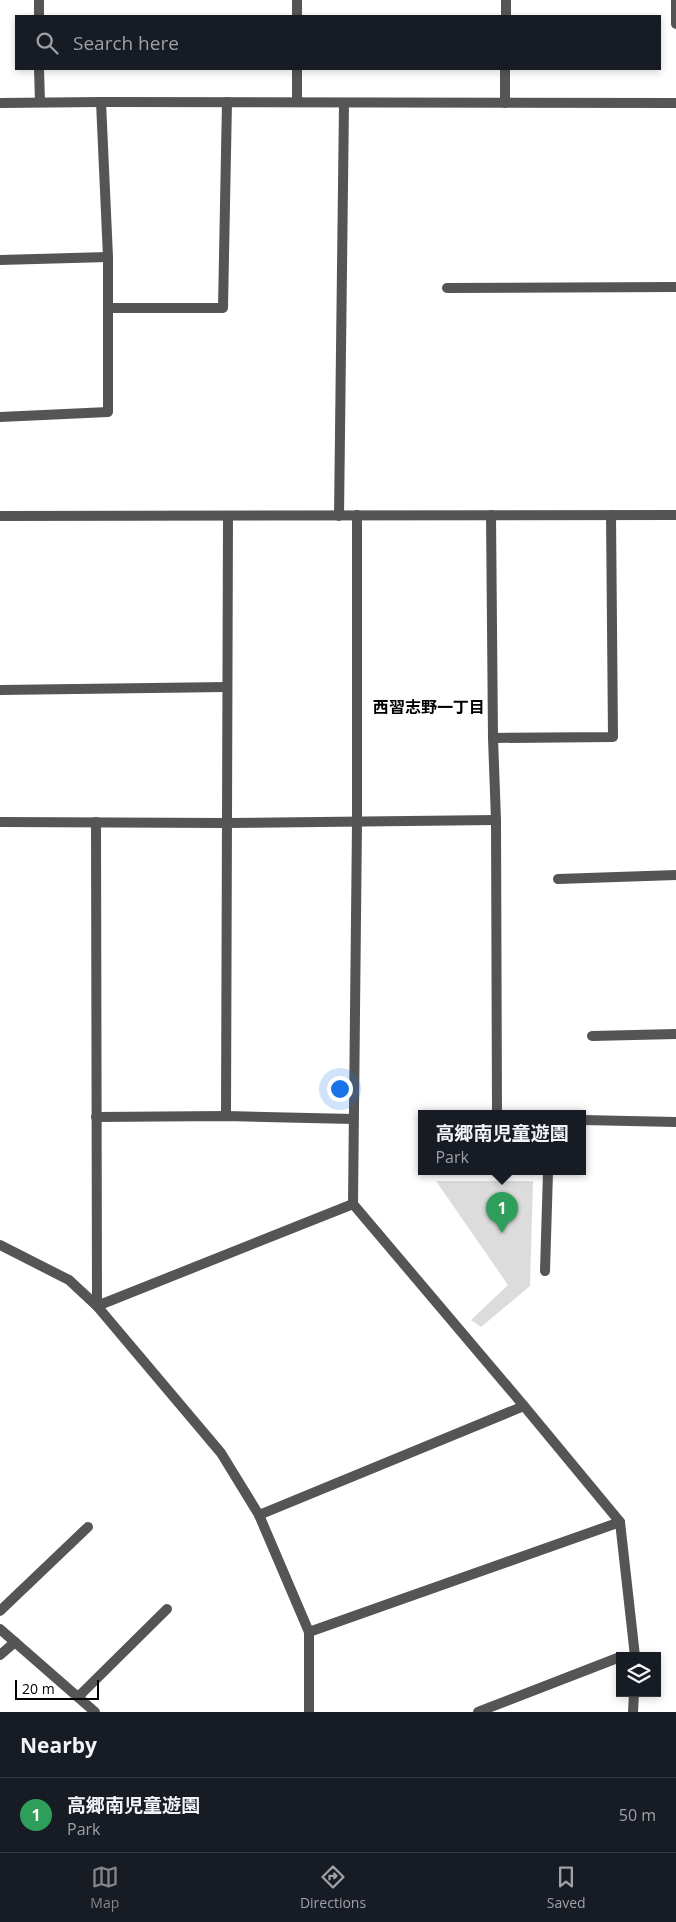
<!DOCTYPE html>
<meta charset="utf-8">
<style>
:root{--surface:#171b24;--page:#20242c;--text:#f1f3f6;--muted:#9ea1a6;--line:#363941;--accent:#858687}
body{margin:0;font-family:"Open Sans","Noto Sans JP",sans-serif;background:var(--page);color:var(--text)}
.controls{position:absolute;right:15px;bottom:15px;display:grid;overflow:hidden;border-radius:0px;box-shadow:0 2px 8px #0003}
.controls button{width:45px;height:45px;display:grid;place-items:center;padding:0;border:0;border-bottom:1px solid var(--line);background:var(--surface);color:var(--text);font:25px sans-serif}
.scale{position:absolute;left:15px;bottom:12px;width:84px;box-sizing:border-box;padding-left:5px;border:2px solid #000;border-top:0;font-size:14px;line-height:18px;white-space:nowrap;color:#000;-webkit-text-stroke:4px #fff;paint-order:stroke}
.you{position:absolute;left:339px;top:1088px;width:18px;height:18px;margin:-12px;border:4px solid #fff;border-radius:50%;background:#1a73e8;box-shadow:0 0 0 8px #1a73e833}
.badge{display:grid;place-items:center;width:32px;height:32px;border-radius:50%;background:var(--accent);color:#fff;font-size:16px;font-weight:700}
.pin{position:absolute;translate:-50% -41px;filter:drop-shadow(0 1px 2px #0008)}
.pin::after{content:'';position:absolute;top:26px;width:18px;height:15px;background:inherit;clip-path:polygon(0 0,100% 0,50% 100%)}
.popup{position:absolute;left:418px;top:1110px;width:168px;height:65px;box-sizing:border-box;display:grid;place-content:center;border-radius:0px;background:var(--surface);filter:drop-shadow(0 1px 4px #0005);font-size:16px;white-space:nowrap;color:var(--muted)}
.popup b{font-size:19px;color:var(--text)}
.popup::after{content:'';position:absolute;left:50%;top:100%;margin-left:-10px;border:10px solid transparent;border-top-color:var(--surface)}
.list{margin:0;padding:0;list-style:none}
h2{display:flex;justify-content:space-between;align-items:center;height:65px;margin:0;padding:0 20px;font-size:21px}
h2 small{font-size:16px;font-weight:400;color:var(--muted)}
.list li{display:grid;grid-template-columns:32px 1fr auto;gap:15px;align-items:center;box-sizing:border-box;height:75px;padding:0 20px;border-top:1px solid var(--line)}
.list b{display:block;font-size:19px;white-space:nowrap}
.list p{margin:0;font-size:16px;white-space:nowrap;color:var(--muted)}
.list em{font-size:16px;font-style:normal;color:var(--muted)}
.icon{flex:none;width:28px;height:28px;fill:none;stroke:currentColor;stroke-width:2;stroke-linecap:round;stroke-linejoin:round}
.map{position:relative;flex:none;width:676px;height:1712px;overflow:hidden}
.search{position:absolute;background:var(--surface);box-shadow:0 2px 8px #0003;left:15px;right:15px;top:15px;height:55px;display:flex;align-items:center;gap:12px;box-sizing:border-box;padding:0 18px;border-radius:0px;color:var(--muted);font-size:19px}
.sheet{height:140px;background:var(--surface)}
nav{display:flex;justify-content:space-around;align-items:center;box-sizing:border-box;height:70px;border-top:1px solid var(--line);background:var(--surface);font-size:14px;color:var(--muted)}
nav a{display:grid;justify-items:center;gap:2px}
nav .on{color:var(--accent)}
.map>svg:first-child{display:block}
</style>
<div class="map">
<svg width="676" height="1712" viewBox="0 0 676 1712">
<rect width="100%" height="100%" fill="#fff"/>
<polygon fill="#dcdcdc" points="436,1181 533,1181 530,1286 481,1327 471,1320 508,1285"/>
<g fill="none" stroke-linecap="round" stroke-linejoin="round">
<g stroke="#555" stroke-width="10">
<polyline points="506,16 506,0"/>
<polyline points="505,103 505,69"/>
<polyline points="447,288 676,287"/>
<polyline points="0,690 227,687"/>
<polyline points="558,879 676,875"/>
<polyline points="592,1036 676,1034"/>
<polyline points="226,1116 228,516"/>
<polyline points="545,1271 548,1172"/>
<polyline points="97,1306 353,1204"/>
<polyline points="0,1611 88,1527"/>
<polyline points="0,1655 15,1642"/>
<polyline points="78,1697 167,1609"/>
</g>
<g stroke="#555" stroke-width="10">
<polyline points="39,0 39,16"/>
<polyline points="676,0 676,24"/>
<polyline points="297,16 297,0"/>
<polyline points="39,69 40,102"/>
<polyline points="297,102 297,69"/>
<polyline points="0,103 101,102 676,103"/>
<polyline points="0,260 108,257"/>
<polyline points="108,308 223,308 227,102"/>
<polyline points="0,417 108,412 108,257 101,102"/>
<polyline points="357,515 357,823 353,1204 524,1406 620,1522 635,1656"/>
<polyline points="491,515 493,738 496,820 497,1114"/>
<polyline points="0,516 676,515"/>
<polyline points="339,516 344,103"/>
<polyline points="493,738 613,737 611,515"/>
<polyline points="0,822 226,823 496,820"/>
<polyline points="96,822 97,1306"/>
<polyline points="96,1117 226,1116 353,1119"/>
<polyline points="582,1120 676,1122"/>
<polyline points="0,1245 69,1280 97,1306 221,1453 259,1515 309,1632 309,1712"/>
<polyline points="259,1515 524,1406"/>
<polyline points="0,1629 95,1712"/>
<polyline points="309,1632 620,1522"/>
<polyline points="478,1712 620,1657"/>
<polyline points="633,1712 634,1693"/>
</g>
</g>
<g text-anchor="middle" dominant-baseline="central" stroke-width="4" stroke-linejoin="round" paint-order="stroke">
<g font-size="16" font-weight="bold" fill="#000" stroke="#fff">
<text x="429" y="707">西習志野一丁目</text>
</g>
</g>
</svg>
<div class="controls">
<button><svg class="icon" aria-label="layers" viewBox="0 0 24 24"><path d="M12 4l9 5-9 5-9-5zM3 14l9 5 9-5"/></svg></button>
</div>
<div class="scale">20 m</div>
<div class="you"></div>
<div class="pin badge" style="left:502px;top:1233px;background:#2e9e5b">1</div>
<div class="popup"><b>高郷南児童遊園</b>Park</div>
<div class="search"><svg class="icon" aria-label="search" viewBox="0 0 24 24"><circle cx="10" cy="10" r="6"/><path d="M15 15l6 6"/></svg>Search here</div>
</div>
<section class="sheet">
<h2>Nearby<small></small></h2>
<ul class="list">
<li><span class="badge" style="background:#2e9e5b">1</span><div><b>高郷南児童遊園</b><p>Park</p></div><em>50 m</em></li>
</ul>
</section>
<nav>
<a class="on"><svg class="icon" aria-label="map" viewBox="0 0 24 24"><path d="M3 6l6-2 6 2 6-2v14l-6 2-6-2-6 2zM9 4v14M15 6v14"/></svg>Map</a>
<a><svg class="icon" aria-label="directions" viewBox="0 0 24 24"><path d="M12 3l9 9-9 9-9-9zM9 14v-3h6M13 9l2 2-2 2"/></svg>Directions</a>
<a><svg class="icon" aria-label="saved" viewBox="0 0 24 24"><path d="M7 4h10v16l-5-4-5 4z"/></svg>Saved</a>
</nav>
